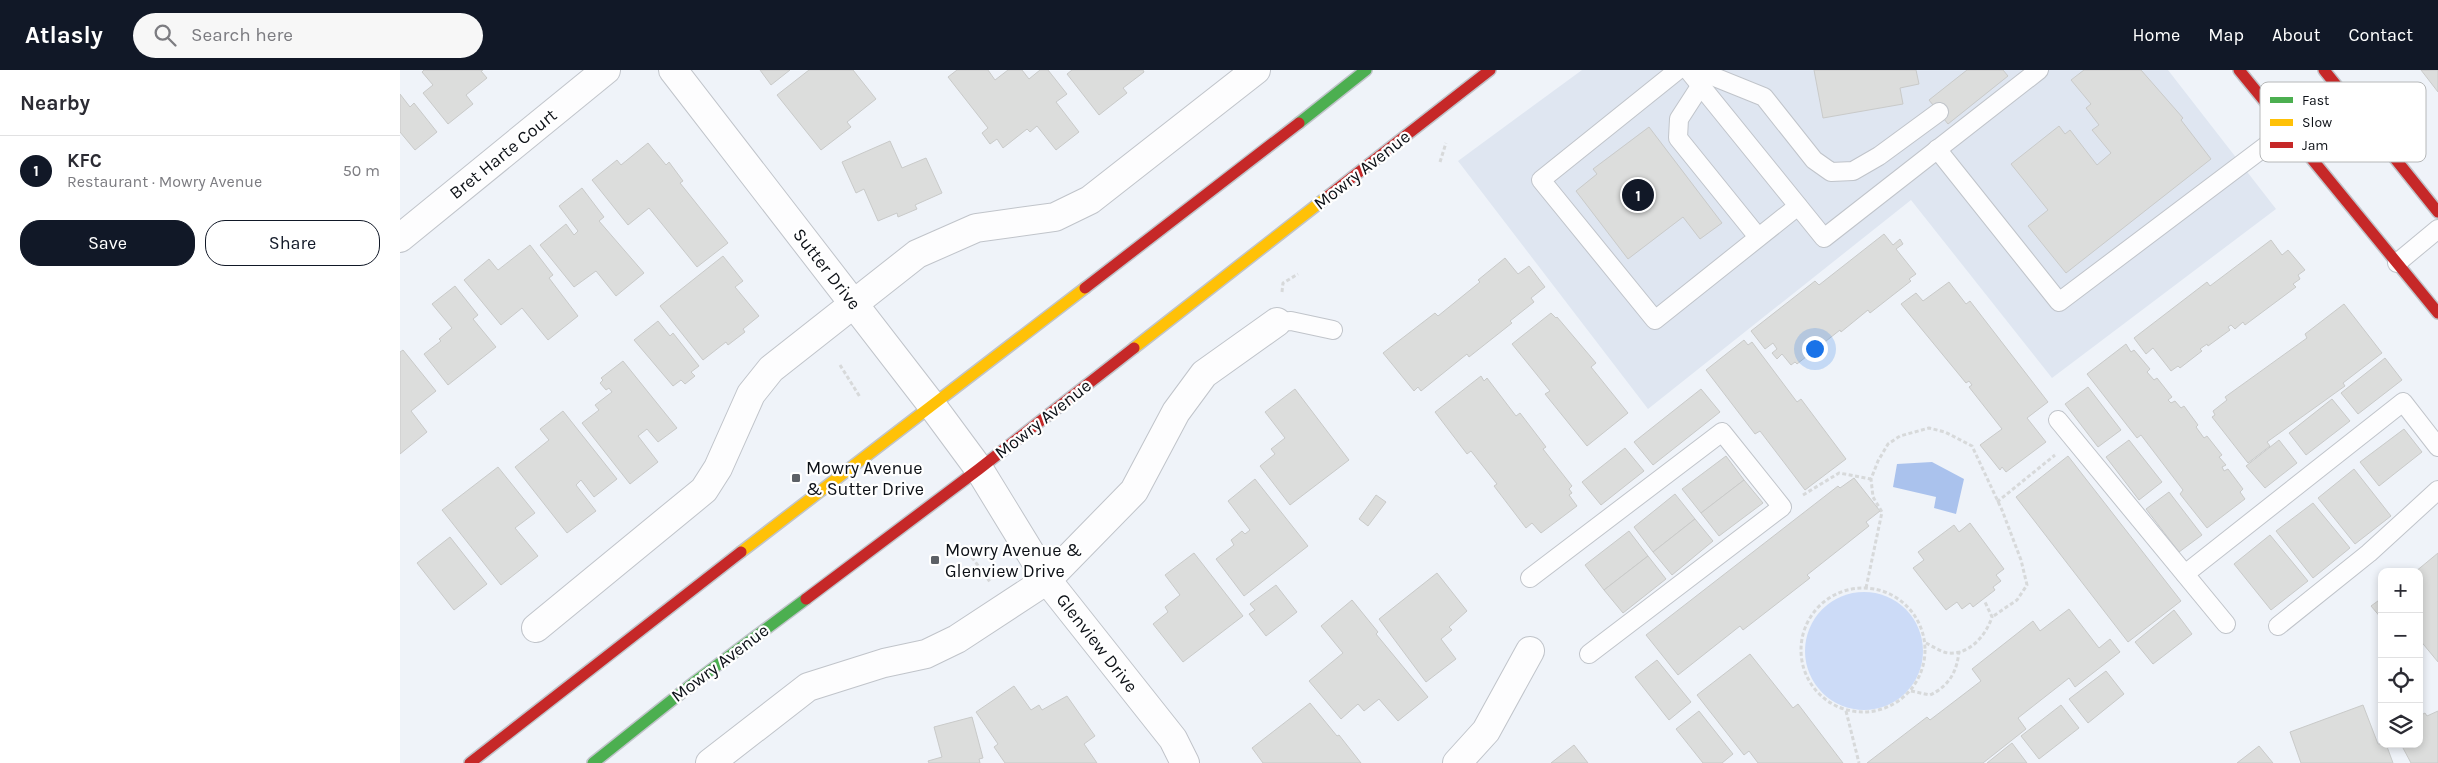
<!DOCTYPE html>
<meta charset="utf-8">
<style>
:root{--surface:#fff;--page:#f7f7f7;--text:#2b2b33;--muted:#7c7c81;--line:#e1e1e2;--accent:#111827}
body{margin:0;font-family:Karla,sans-serif;background:var(--page);color:var(--text)}
.controls{position:absolute;right:15px;bottom:15px;display:grid;overflow:hidden;border-radius:10px;box-shadow:0 2px 8px #0003}
.controls button{width:45px;height:45px;display:grid;place-items:center;padding:0;border:0;border-bottom:1px solid var(--line);background:var(--surface);color:var(--text);font:25px sans-serif}
.you{position:absolute;left:1414px;top:278px;width:18px;height:18px;margin:-12px;border:4px solid #fff;border-radius:50%;background:#1a73e8;box-shadow:0 0 0 8px #1a73e833}
.badge{display:grid;place-items:center;width:32px;height:32px;border-radius:50%;background:var(--accent);color:#fff;font-size:16px;font-weight:700}
.pin{position:absolute;translate:-50% -50%;border:2px solid #fff;box-shadow:0 1px 5px #0006}
.list{margin:0;padding:0;list-style:none}
h2{display:flex;justify-content:space-between;align-items:center;height:65px;margin:0;padding:0 20px;font-size:21px}
h2 small{font-size:16px;font-weight:400;color:var(--muted)}
.list li{display:grid;grid-template-columns:32px 1fr auto;gap:15px;align-items:center;box-sizing:border-box;height:70px;padding:0 20px;border-top:1px solid var(--line)}
.list b{display:block;font-size:19px;white-space:nowrap}
.list p{margin:0;font-size:16px;white-space:nowrap;color:var(--muted)}
.list em{font-size:16px;font-style:normal;color:var(--muted)}
.actions{display:flex;gap:10px;padding:15px 20px}
.actions a{flex:1;padding:11px 0;border:1px solid var(--accent);border-radius:20px;text-align:center;font-size:18px;color:var(--accent)}
.actions .main{background:var(--accent);color:#fff}
.icon{flex:none;width:28px;height:28px;fill:none;stroke:currentColor;stroke-width:2;stroke-linecap:round;stroke-linejoin:round}
.map{position:relative;flex:none;width:2038px;height:693px;overflow:hidden}
header{display:flex;align-items:center;gap:30px;box-sizing:border-box;height:70px;padding:0 25px;background:var(--accent);color:#fff}
header strong{font-size:24px}
nav{display:flex;gap:28px;margin-inline-start:auto;font-size:18px}
.search{width:350px;height:45px;background:var(--page);display:flex;align-items:center;gap:12px;box-sizing:border-box;padding:0 18px;border-radius:28px;color:var(--muted);font-size:19px}
main{display:flex}
aside{flex:1;background:var(--surface)}
.map>svg:first-child{display:block}
</style>
<header>
<strong>Atlasly</strong>
<div class="search"><svg class="icon" aria-label="search" viewBox="0 0 24 24"><circle cx="10" cy="10" r="6"/><path d="M15 15l6 6"/></svg>Search here</div>
<nav><a>Home</a><a>Map</a><a>About</a><a>Contact</a></nav>
</header>
<main>
<aside>
<h2>Nearby<small></small></h2>
<ul class="list">
<li><span class="badge">1</span><div><b>KFC</b><p>Restaurant · Mowry Avenue</p></div><em>50 m</em></li>
</ul>
<div class="actions"><a class="main">Save</a><a>Share</a></div>
</aside>
<div class="map">
<svg width="2038" height="693" viewBox="0 0 2038 693">
<rect width="100%" height="100%" fill="#eff3f9"/>
<polygon fill="#dfe6f1" points="1182,0 1768,0 1876,139 1652,308 1511,130 1248,339 1058,91"/>
<circle fill="#ccdbf7" cx="1464" cy="581" r="59"/>
<polygon fill="#aac2ed" points="1532,392 1564,409 1556,444 1534,438 1536,427 1493,417 1497,394"/>
<g fill="#dcdddc" stroke="#c9cac9">
<polygon points="24,0 83,0 81,1 87,8 66,25 73,34 48,54 23,23 33,15 22,2"/>
<polygon points="360,0 390,0 371,15"/>
<polygon points="409,0 453,0 476,29 447,52 451,57 421,80 377,25"/>
<polygon points="557,0 588,0 595,10 608,0 622,0 629,9 640,0 648,0 667,24 656,32 679,62 656,80 637,56 630,62 627,59 603,78 597,69 590,74 582,63 588,58 548,7"/>
<polygon points="672,0 743,0 744,2 723,18 727,23 699,45 667,4"/>
<polygon points="1414,0 1516,0 1519,14 1500,18 1503,34 1423,48"/>
<polygon points="1567,0 1603,0 1608,6 1548,54 1529,30"/>
<polygon points="1684,0 1741,0 1783,48 1781,50 1811,89 1666,203 1628,156 1648,140 1611,94 1659,56 1665,64 1670,60 1697,95 1711,83 1692,60 1699,55 1686,38 1691,34 1671,10"/>
<polygon points="2021,0 2038,0 2038,22"/>
<polygon points="0,24 10,37 14,33 37,62 15,80 0,62"/>
<polygon points="1249,57 1322,153 1300,169 1283,147 1228,189 1176,121 1197,104 1193,99"/>
<polygon points="490,71 502,98 526,88 542,123 515,135 517,139 498,147 497,143 478,151 464,119 456,123 442,92"/>
<polygon points="248,73 266,95 269,92 283,111 280,113 328,173 297,197 249,138 228,155 192,110 217,90 221,95"/>
<polygon points="182,118 204,147 199,151 244,203 216,226 196,201 174,217 140,175 166,154 174,165 178,161 159,136"/>
<polygon points="1484,164 1493,175 1500,169 1503,174 1496,179 1516,204 1509,209 1511,211 1470,243 1468,240 1441,262 1440,260 1397,294 1395,292 1391,295 1382,284 1377,289 1372,283 1377,279 1373,273 1365,279 1351,261 1415,211 1419,215"/>
<polygon points="1871,170 1882,185 1888,180 1905,200 1898,205 1900,209 1893,214 1896,217 1845,255 1843,252 1835,259 1831,255 1828,257 1830,260 1808,276 1807,274 1800,279 1802,281 1780,298 1778,296 1771,301 1753,278 1746,284 1734,268 1807,212 1810,216"/>
<polygon points="130,175 153,205 149,208 178,246 148,270 122,238 101,255 64,210 89,189 98,200"/>
<polygon points="323,186 343,211 335,217 359,246 343,259 345,262 328,275 326,272 303,290 260,236"/>
<polygon points="1105,188 1118,204 1129,196 1145,217 1131,228 1134,232 1110,251 1112,253 1069,287 1067,284 1021,321 1018,317 1014,321 983,283 1035,243 1038,246 1080,212 1078,210"/>
<polygon points="1549,212 1566,234 1570,231 1648,332 1627,348 1646,372 1606,402 1602,397 1600,400 1580,375 1602,359 1569,317 1572,315 1569,311 1566,313 1501,234 1516,223 1523,231"/>
<polygon points="55,216 78,245 73,249 96,277 48,315 24,284 41,271 39,269 52,258 32,234"/>
<polygon points="1944,234 1982,283 1943,313 1945,316 1867,372 1870,376 1848,393 1812,347 1815,345 1813,341 1827,330 1825,327 1907,268 1905,264"/>
<polygon points="1151,243 1156,248 1157,247 1196,293 1191,297 1228,343 1187,376 1145,324 1150,321 1112,274"/>
<polygon points="258,251 270,266 273,263 299,296 291,302 295,306 285,314 281,310 273,316 234,270"/>
<polygon points="1344,270 1348,275 1352,272 1397,332 1401,329 1446,389 1405,420 1360,361 1355,364 1306,300"/>
<polygon points="1726,274 1731,282 1734,280 1750,299 1747,302 1754,310 1757,308 1772,327 1768,330 1771,333 1775,331 1781,338 1784,336 1798,355 1796,357 1804,368 1807,366 1822,385 1819,387 1826,395 1822,397 1824,401 1828,399 1843,419 1840,422 1845,429 1807,458 1780,424 1783,420 1741,365 1737,368 1687,304"/>
<polygon points="3,280 36,321 11,341 27,362 0,384 0,282"/>
<polygon points="1985,288 2002,310 1958,344 1941,323"/>
<polygon points="223,291 277,358 258,372 247,359 238,366 258,392 230,414 182,353 199,340 195,335 212,322 209,318 206,320 200,313 203,310 201,308"/>
<polygon points="1081,306 1084,311 1087,308 1116,346 1120,343 1146,377 1143,379 1172,416 1169,419 1172,423 1169,425 1177,436 1141,463 1132,453 1126,458 1094,416 1097,414 1071,381 1067,384 1035,342"/>
<polygon points="1688,317 1721,360 1698,377 1665,334"/>
<polygon points="895,319 949,390 890,435 860,396 875,384 871,379 885,368 865,342"/>
<polygon points="1301,319 1320,342 1253,395 1234,372"/>
<polygon points="1932,329 1950,351 1906,385 1889,363"/>
<polygon points="163,341 217,409 194,427 181,410 176,415 196,441 167,463 115,397 149,370 140,359"/>
<polygon points="2004,359 2022,382 1979,416 1960,392"/>
<polygon points="1729,370 1762,412 1739,430 1706,387"/>
<polygon points="1879,370 1897,393 1865,418 1846,396"/>
<polygon points="1225,378 1244,401 1201,435 1182,412"/>
<polygon points="1326,386 1344,410 1301,443 1282,419"/>
<polygon points="1668,386 1781,531 1728,572 1616,427"/>
<polygon points="98,397 135,443 115,458 138,486 101,515 42,440"/>
<polygon points="1954,399 1991,446 1955,474 1918,428"/>
<polygon points="1454,408 1480,441 1466,452 1469,456 1407,505 1410,508 1343,560 1340,556 1278,605 1246,565 1438,416 1440,418"/>
<polygon points="855,409 908,476 844,526 816,489 834,475 831,470 842,461 845,464 850,460 828,431"/>
<polygon points="1344,410 1363,433 1319,466 1301,443"/>
<polygon points="1769,422 1802,465 1779,482 1746,439"/>
<polygon points="1275,424 1295,449 1253,482 1234,457"/>
<polygon points="976,425 986,432 968,456 959,449"/>
<polygon points="1913,433 1950,478 1913,508 1876,461"/>
<polygon points="1295,449 1313,471 1272,505 1253,482"/>
<polygon points="1570,453 1604,499 1596,505 1601,511 1593,517 1595,520 1573,537 1570,533 1562,539 1557,532 1546,540 1513,498 1524,490 1518,482 1554,455 1559,462"/>
<polygon points="1229,461 1248,486 1204,520 1185,495"/>
<polygon points="1870,465 1908,511 1871,540 1834,494"/>
<polygon points="50,467 87,514 54,540 17,493"/>
<polygon points="794,483 843,546 783,592 753,554 768,542 765,537 780,525 765,505"/>
<polygon points="2038,483 2038,592 2019,569 2019,502 2015,502"/>
<polygon points="1248,486 1266,509 1223,543 1204,520"/>
<polygon points="1037,503 1067,541 1049,557 1052,560 1041,569 1056,589 1026,612 979,549"/>
<polygon points="876,515 897,542 866,566 849,544 855,540 850,534"/>
<polygon points="1982,528 1982,549 1971,536"/>
<polygon points="952,530 978,562 976,564 1028,627 998,651 979,629 964,641 958,634 941,649 909,611 943,583 921,556"/>
<polygon points="1669,539 1699,578 1710,569 1720,582 1675,617 1669,608 1618,648 1626,659 1583,693 1467,693 1527,647 1530,650 1581,611 1572,599 1633,551 1640,561"/>
<polygon points="1774,540 1792,564 1753,594 1735,572"/>
<polygon points="1350,584 1393,638 1398,634 1443,693 1358,693 1349,681 1344,685 1297,625"/>
<polygon points="1257,590 1291,632 1269,650 1235,607"/>
<polygon points="1706,601 1724,624 1688,653 1669,629"/>
<polygon points="614,616 631,640 639,635 642,640 667,626 695,666 684,674 697,693 605,693 594,677 598,674 576,642"/>
<polygon points="910,633 937,666 939,665 961,693 863,693 852,678"/>
<polygon points="1661,635 1679,658 1639,689 1621,666"/>
<polygon points="1963,635 1978,674 1986,674 1993,693 1901,693 1890,662"/>
<polygon points="1299,641 1333,684 1322,693 1303,693 1276,659"/>
<polygon points="2038,641 2038,693 2011,693 2003,678 2007,674 2019,674 2019,646 2025,643 2027,646"/>
<polygon points="572,647 583,688 579,689 580,693 529,693 528,691 542,687 534,657"/>
<polygon points="1612,673 1627,693 1587,693"/>
<polygon points="1174,675 1188,693 1151,693"/>
<polygon points="1859,676 1873,693 1837,693"/>
</g>
<g fill="none" stroke-linecap="round" stroke-linejoin="round">
<g stroke="#c0c4ca" stroke-width="20">
<g id="lane">
<polyline points="1278,0 1141,110 1255,250 1398,136"/>
<polyline points="1288,0 1424,168 1639,0"/>
<polyline points="1297,0 1364,27 1414,90 1431,102 1453,101 1479,86 1539,42"/>
<polyline points="1301,15 1279,49 1278,68 1358,167"/>
<polyline points="1537,79 1659,232 1887,60"/>
<polyline points="1997,193 2038,159"/>
<polyline points="877,252 891,251 933,260"/>
<polyline points="1658,350 1826,554"/>
<polyline points="1785,504 2003,332 2038,377"/>
<polyline points="1130,508 1322,362 1382,437 1189,584"/>
<polyline points="1878,556 1969,483 2038,420"/>
</g>
</g>
<g stroke="#c0c4ca" stroke-width="30">
<g id="street">
<polyline points="273,0 531,334 579,399 647,510 773,669 785,693"/>
<polyline points="0,168 206,0"/>
<polyline points="136,558 304,420 318,398 351,324 371,299 517,184 576,158 655,147 690,130 856,0"/>
<polyline points="310,693 408,617 484,593 526,584 557,569 647,510 734,421 776,342 804,304 877,252"/>
<polyline points="1057,693 1086,661 1130,581"/>
</g>
</g>
<g stroke="#c0c4ca" stroke-width="14">
<g id="fast">
<polyline points="899,53 966,0"/>
<polyline points="193,693 296,611 406,529"/>
</g>
</g>
<g stroke="#c0c4ca" stroke-width="14">
<g id="slow">
<polyline points="734,278 927,127"/>
<polyline points="341,482 685,218"/>
</g>
</g>
<g stroke="#c0c4ca" stroke-width="14">
<g id="jam">
<polyline points="1839,0 2038,243"/>
<polyline points="1924,0 2038,142"/>
<polyline points="927,127 1090,0"/>
<polyline points="685,218 899,53"/>
<polyline points="406,529 579,399 734,278"/>
<polyline points="70,693 341,482"/>
</g>
</g>
<g stroke="#d7d9da" stroke-width="3" stroke-dasharray="4 2.5" stroke-linecap="butt">
<polyline points="1040,92 1046,73"/>
<polyline points="882,222 883,213 898,204"/>
<polyline points="440,295 460,327"/>
<polyline points="1403,425 1439,403 1471,409"/>
<polyline points="1597,432 1655,385"/>
<polyline points="568,482 590,512"/>
<circle cx="1463" cy="580" r="62"/>
<polyline points="1466,518 1482,442 1473,427 1471,409 1478,391 1488,374 1500,366 1529,358 1545,362 1572,376 1602,440 1621,490 1627,515 1617,530 1592,547"/>
<path d="M1526 573C1532 576 1541 582 1548 583 1570 585 1586 565 1592 547L1585 532"/>
<path d="M1511 621 1530 625C1549 616 1557 602 1559 581"/>
<polyline points="1446,641 1459,693"/>
</g>
<use href="#lane" stroke="#fdfdfe" stroke-width="18"/>
<use href="#street" stroke="#fdfdfe" stroke-width="28"/>
<use href="#fast" stroke="#4caf50" stroke-width="11"/>
<use href="#slow" stroke="#ffc107" stroke-width="11"/>
<use href="#jam" stroke="#c62828" stroke-width="11"/>
</g>
<g fill="#5c6066" stroke="#fff" stroke-width="2">
<rect x="391" y="403" width="10" height="10" rx="2.5"/>
<rect x="530" y="485" width="10" height="10" rx="2.5"/>
</g>
<g text-anchor="middle" dominant-baseline="central" stroke-width="4.5" stroke-linejoin="round" paint-order="stroke">
<g font-size="18" fill="#0d1117" stroke="#fff">
<text transform="translate(103 84) rotate(-39)">Bret Harte Court</text>
<text transform="translate(962 100) rotate(-38)">Mowry Avenue</text>
<text transform="translate(427 199) rotate(52)">Sutter Drive</text>
<text transform="translate(643 349) rotate(-38)">Mowry Avenue</text>
<text transform="translate(697 573) rotate(52)">Glenview Drive</text>
<text transform="translate(320 593) rotate(-37)">Mowry Avenue</text>
</g>
<g font-size="18" fill="#0d1117" stroke="#fff" text-anchor="start">
<text x="406" y="398">Mowry Avenue<tspan x="406" dy="21">&amp; Sutter Drive</tspan></text>
<text x="545" y="480">Mowry Avenue &amp;<tspan x="545" dy="21">Glenview Drive</tspan></text>
</g>
</g>
<rect x="1860" y="12" width="166" height="80" rx="8" fill="#fff" stroke="#b6b8b9" stroke-width="1"/>
<rect x="1870" y="27" width="23" height="6" fill="#4caf50"/>
<rect x="1870" y="49" width="23" height="7" fill="#ffc107"/>
<rect x="1870" y="72" width="23" height="6" fill="#c62828"/>
<g font-size="14" fill="#0d1117">
<text x="1902" y="35">Fast</text>
<text x="1902" y="57">Slow</text>
<text x="1902" y="80">Jam</text>
</g>
</svg>
<div class="controls">
<button>+</button>
<button>−</button>
<button><svg class="icon" aria-label="locate" viewBox="0 0 24 24"><circle cx="12" cy="12" r="6"/><path d="M12 2v4M12 18v4M2 12h4M18 12h4"/></svg></button>
<button><svg class="icon" aria-label="layers" viewBox="0 0 24 24"><path d="M12 4l9 5-9 5-9-5zM3 14l9 5 9-5"/></svg></button>
</div>
<div class="you"></div>
<div class="pin badge" style="left:1238px;top:125px">1</div>
</div>
</main>
